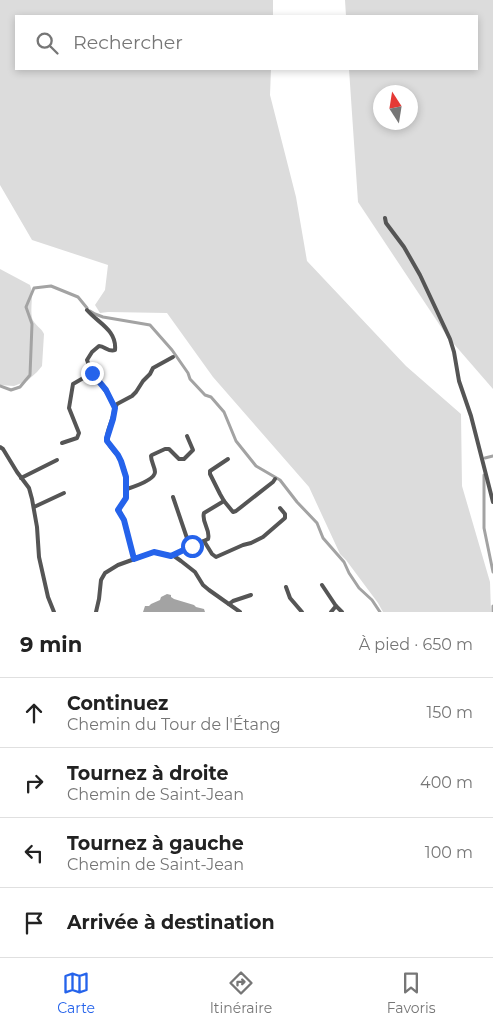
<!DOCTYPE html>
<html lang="fr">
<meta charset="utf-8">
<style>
:root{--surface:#fff;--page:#f6f6f6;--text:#222;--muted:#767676;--line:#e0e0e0;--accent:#2563eb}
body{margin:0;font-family:Montserrat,sans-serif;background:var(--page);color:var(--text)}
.compass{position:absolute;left:373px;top:85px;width:45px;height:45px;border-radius:50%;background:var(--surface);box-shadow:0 2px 8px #0003;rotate:348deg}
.stop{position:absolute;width:15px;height:15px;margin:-11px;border:4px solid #2563eb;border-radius:50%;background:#fff}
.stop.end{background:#2563eb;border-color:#fff;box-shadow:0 1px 5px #0008}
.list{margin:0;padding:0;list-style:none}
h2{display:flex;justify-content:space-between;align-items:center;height:65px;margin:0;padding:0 20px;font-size:21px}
h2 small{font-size:16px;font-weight:400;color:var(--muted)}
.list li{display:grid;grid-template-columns:32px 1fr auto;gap:15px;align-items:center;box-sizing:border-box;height:70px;padding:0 20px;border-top:1px solid var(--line)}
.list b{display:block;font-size:19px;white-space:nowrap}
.list p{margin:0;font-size:16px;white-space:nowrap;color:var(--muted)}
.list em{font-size:16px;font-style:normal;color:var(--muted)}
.icon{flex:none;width:28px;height:28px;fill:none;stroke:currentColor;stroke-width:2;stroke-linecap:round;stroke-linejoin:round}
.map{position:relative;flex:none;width:493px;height:612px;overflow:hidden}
.search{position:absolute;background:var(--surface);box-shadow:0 2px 8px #0003;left:15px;right:15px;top:15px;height:55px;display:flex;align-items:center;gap:12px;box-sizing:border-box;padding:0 18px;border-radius:0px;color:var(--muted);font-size:19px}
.sheet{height:345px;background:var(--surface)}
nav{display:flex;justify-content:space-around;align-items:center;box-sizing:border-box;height:70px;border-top:1px solid var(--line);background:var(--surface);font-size:14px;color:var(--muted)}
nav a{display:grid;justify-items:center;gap:2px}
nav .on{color:var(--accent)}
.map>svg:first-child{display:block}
</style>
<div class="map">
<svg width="493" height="612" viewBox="0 0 493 612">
<rect width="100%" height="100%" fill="#fff"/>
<g fill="#dcdcdc" fill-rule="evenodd">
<polygon points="0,0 273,0 273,16 16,16 16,69 271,69 270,95 296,197 307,261 406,366 461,414 462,486 490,582 491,612 383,612 378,603 346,560 340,554 309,487 213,377 167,313 108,312 100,313 95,305 105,290 108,265 32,240 0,185"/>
<path d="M345 0H493V389L447 336 358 202 349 69H477V16H346ZM380 92H410V122H380Z"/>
<path d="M0 269 30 285C34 295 30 307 32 318 34 325 42 328 44 334L42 366 37 372 27 381 14 386 0 385Z"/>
</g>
<polygon fill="#a3a3a3" points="167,594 171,595 171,597 174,599 194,605 196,607 204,609 205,612 143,612 145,606 149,606 151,604 160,600 161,597"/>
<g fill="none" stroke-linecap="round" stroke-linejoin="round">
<g stroke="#a3a3a3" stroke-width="3">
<polyline points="90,311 95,314 103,317 150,325 172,350 188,373 190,379 205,395 211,397 224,412 236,441 256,466 280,480 297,502 317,523 323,538 344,562 349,573 359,588 372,600 380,612"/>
<polyline points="0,386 11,390 20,387 30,375 32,324 26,307 34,288 51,286 78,297 87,308"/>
<polyline points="485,458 493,456"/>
<polyline points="484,475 484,528 493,572"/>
<polyline points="493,612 493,606"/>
</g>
<g stroke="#555" stroke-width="4">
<polyline points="385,218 386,223 404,247 420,275 450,339 454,352 459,381 471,416 493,502"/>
<path d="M87 310C98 323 117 330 115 350 109 353 105 346 99 346L92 352 87 360C89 365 90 370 93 374 99 384 115 399 114 410 114 419 105 433 107 440 108 446 115 451 118 456 125 467 129 484 126 497 125 502 120 505 119 510L124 520 134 559"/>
<polyline points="115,408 117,404 132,396 136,392 143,381 150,374 153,368 173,357"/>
<polyline points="62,443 77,438 79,433 69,408 73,384 92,373"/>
<polyline points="0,447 3,449 17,472 29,488 32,499 37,527 39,557 48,597 54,612"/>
<polyline points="21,478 57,460"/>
<path d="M127 489C133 487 155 480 155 472 155 467 151 462 151 456L152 455 165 449H169L179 459H184L193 450 187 436"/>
<polyline points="173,497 190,547"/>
<polyline points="224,501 220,494 210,474 210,471 228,459"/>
<polyline points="34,507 64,493"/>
<polyline points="204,541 212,554 216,557 243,545 251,543 263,537 285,518 285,514 280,508"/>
<path d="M171 556 208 539C211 530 201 522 204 513L224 501 233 512 236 511 273 482 275 479"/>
<polyline points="322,585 336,606 342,612"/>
<polyline points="286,587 290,598 302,612"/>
<polyline points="229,604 233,601 251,595"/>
<polyline points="96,612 99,599 101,580 105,573 118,565 154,552 174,556 181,561 195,572 203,585 209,590 240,612"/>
<polyline points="331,612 336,606"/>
</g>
</g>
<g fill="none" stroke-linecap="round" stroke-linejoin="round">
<polyline stroke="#2563eb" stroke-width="6" points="92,373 106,390 115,408 113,419 107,438 107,441 118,455 121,461 126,477 126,498 118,510 124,520 134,559 154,552 171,556 192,546"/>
</g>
</svg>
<svg class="compass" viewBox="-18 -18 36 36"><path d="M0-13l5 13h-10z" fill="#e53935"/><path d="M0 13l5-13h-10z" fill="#767676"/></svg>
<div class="stop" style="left:192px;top:546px"></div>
<div class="stop end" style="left:92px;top:373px"></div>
<div class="search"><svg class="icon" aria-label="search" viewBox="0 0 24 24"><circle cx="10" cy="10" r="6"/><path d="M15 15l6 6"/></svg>Rechercher</div>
</div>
<section class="sheet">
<h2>9 min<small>À pied · 650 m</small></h2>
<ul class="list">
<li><svg class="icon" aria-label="ahead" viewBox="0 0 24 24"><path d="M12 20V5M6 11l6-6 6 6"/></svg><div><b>Continuez</b><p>Chemin du Tour de l'Étang</p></div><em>150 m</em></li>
<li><svg class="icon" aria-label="right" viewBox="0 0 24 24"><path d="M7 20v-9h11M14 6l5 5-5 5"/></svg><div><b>Tournez à droite</b><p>Chemin de Saint-Jean</p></div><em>400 m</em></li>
<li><svg class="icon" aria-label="left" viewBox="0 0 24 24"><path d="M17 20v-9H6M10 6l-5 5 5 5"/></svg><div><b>Tournez à gauche</b><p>Chemin de Saint-Jean</p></div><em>100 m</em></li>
<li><svg class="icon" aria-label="arrive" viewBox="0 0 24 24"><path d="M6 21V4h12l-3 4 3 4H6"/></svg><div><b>Arrivée à destination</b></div></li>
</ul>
</section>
<nav>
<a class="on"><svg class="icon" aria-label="map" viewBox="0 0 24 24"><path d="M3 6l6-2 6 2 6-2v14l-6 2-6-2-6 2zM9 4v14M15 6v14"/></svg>Carte</a>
<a><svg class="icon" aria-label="directions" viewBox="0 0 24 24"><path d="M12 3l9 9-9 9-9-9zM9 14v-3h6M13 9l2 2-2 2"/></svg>Itinéraire</a>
<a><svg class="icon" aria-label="saved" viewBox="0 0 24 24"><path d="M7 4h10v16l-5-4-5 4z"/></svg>Favoris</a>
</nav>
